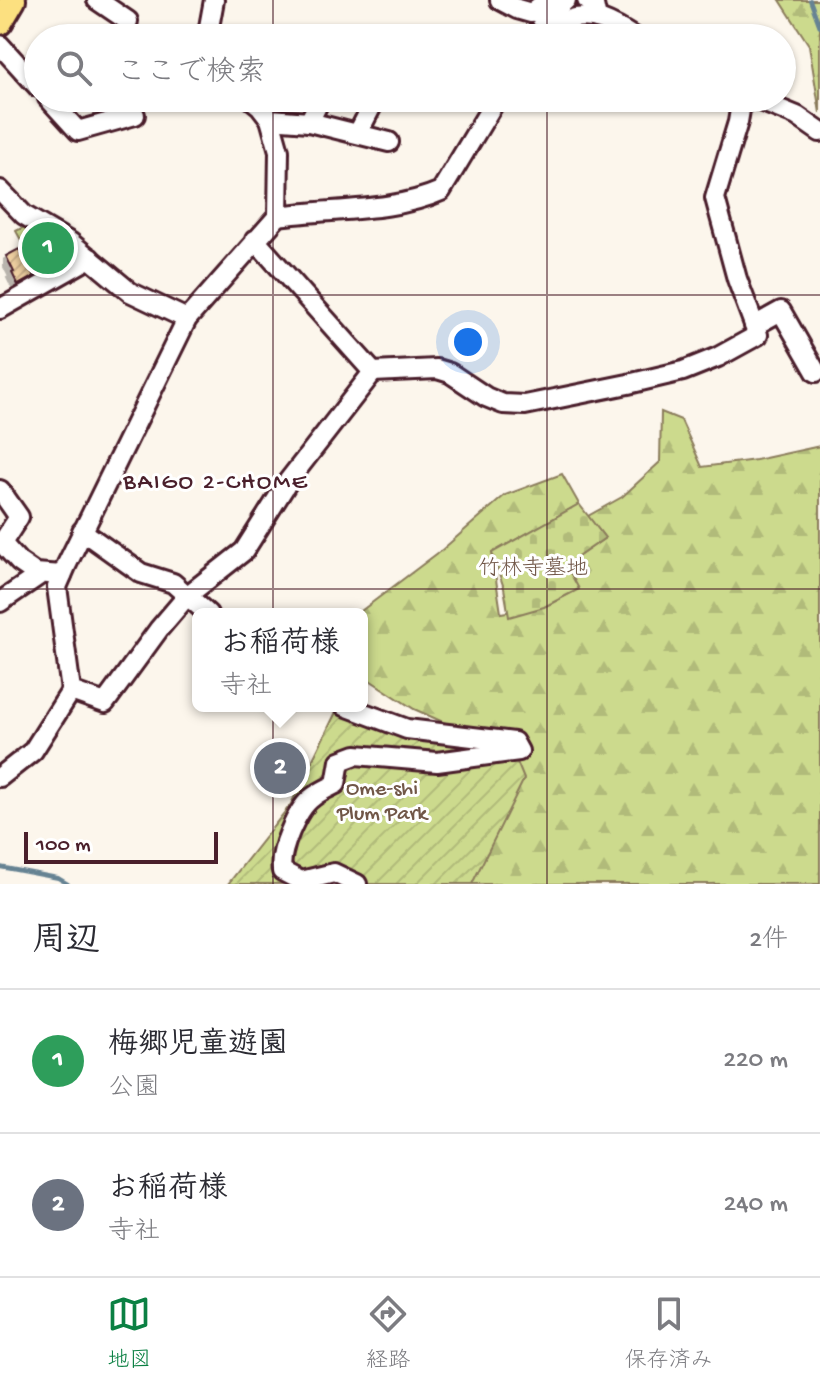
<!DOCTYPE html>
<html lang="ja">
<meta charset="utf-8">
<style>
:root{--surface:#fff;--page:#f2f2f3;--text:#2b2b33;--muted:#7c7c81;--line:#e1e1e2;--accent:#0b8043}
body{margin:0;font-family:"Gochi Hand","Klee One",sans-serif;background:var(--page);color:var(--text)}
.scale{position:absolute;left:24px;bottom:20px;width:194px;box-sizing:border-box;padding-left:8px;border:4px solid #4a1f2b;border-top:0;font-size:22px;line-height:28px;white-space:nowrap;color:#4a1f2b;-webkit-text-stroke:6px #fff;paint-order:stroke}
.you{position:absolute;left:468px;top:342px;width:28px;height:28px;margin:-20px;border:6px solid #fff;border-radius:50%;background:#1a73e8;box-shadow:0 0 0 12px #1a73e833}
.badge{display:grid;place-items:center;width:52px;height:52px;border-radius:50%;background:var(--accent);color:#fff;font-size:26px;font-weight:700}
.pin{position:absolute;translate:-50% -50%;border:4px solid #fff;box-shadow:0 2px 8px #0006}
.popup{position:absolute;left:192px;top:608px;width:176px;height:104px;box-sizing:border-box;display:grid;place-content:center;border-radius:12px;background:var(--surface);filter:drop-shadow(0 2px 6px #0005);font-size:26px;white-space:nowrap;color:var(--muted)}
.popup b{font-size:30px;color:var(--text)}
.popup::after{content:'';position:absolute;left:50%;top:100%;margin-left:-16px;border:16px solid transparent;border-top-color:var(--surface)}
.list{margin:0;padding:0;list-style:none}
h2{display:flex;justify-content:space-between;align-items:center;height:104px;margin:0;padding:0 32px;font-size:34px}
h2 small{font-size:26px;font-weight:400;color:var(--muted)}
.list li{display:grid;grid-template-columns:52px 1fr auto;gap:24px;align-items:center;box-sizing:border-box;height:144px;padding:0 32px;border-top:2px solid var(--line)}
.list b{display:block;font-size:30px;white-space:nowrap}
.list p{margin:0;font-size:26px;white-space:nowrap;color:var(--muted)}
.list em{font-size:26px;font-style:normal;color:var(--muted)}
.icon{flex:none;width:44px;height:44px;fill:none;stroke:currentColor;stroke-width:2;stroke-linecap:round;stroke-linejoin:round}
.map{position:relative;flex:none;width:820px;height:884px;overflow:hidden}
.search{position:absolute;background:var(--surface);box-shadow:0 2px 6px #0004;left:24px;right:24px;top:24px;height:88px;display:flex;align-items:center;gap:20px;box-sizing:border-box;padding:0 28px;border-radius:44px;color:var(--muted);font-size:30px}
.sheet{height:392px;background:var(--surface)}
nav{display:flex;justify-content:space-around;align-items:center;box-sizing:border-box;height:112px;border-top:2px solid var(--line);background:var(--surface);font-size:22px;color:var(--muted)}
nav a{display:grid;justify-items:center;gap:4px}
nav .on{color:var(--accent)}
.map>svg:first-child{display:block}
</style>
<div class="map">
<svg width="820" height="884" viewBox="0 0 820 884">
<defs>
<pattern id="grass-dots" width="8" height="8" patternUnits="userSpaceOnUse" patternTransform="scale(2)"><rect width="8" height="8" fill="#ccda8d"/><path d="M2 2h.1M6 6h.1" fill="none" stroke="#b1bb7a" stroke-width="1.8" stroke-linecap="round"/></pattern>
<pattern id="forest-firs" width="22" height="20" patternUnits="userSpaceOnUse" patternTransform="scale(2)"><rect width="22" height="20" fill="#ccda8d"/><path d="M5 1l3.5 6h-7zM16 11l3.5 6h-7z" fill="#b1bb7a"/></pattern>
<pattern id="cemetery-stones" width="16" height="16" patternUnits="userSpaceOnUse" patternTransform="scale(2)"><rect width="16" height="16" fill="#ccda8d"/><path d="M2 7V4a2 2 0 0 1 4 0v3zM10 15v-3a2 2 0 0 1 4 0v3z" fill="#b1bb7a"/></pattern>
<pattern id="garden-furrows" width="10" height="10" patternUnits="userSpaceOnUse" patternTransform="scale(2)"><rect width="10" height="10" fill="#ccda8d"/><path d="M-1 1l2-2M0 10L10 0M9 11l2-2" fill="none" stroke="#b1bb7a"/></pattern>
<pattern id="building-hatch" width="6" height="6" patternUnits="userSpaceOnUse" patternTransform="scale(2)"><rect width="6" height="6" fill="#efd0a1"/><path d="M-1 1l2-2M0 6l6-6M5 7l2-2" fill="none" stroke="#ceb28b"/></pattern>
<filter id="shadow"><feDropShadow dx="-5" dy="5" stdDeviation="0" flood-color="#0004"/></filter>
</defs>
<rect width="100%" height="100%" fill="#fcf6ec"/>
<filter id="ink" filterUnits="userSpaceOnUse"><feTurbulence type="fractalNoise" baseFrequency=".0125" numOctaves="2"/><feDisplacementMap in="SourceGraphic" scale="16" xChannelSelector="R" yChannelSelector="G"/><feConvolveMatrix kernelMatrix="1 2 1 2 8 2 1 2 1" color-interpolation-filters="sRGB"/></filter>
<g filter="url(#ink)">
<polygon fill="url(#grass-dots)" stroke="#8b7c5c" stroke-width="2" points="28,225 80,255 43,280 16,231"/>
<g fill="url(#forest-firs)" stroke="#8b7c5c" stroke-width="2">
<polygon points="780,0 820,0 820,113 809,45"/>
<polygon points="661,412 681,420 702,467 756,460 820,446 820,884 428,884 479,738 414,709 362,675 362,614 357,614 443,549 505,495 562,474 579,504 492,553 501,613 550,604 578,589 566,565 605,538 588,516 622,497 660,462"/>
</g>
<polygon fill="url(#cemetery-stones)" stroke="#8b7c5c" stroke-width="2" points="579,504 605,538 566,565 579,589 544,607 509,617 504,588 492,553"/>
<polygon fill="url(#garden-furrows)" stroke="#8b7c5c" stroke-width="2" points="337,710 510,745 524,779 472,884 228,884 291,804"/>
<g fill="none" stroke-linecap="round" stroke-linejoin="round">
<g stroke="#668393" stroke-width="4">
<polyline points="810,0 820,27"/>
<polyline points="0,867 58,878 68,884"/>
</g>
</g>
<polygon fill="url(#building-hatch)" stroke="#4a1f2b" stroke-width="2" filter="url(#shadow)" points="19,249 34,276 18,285 12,273 14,272 6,256"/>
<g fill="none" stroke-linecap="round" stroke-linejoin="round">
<g stroke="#4a1f2b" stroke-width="24">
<g id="minor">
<polyline points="97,0 128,21"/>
<polyline points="500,0 517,9 531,13 548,0"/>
<polyline points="587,0 594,5 597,19"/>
<polyline points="541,18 551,14 566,0"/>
<polyline points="207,38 214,0"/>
<path d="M540 38C549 32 557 24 568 20 592 11 615 25 635 38"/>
<polyline points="0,45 38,87"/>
<polyline points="48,98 78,131 135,115"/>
<polyline points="250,98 260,106 270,119 309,122 389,142"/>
<polyline points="753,98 797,116 820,132"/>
<polyline points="309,122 321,98"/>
<polyline points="358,133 376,98"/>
<polyline points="0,190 24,215 70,242 130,292 187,319"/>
<path d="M278 216C332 208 391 213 441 191L497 98"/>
<polyline points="255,240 373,372 289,480 244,551 188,595 159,629 105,703 71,691 57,587 67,564 187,319 278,216 279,151 270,119"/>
<polyline points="0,309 90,258"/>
<polyline points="754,326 781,311 816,372"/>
<polyline points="373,372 437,369 450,373 486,397 503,404 525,405 628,384 683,371 718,357 758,335 737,279 715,198 738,122 742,98"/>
<polyline points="0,490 19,517 2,543"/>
<polyline points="82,531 141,573 173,583 208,614"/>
<polyline points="0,541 19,562 35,573 62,575"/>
<polyline points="0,602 41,574"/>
<path d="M345 706 407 729 514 742 519 751 437 762 356 755 340 761 336 784C328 788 319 792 313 797 297 808 278 853 282 871L301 881 334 873 357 884"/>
<polyline points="0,777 33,751 71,691"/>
</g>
</g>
<g stroke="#4a1f2b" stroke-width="30">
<polyline id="major" points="0,22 13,0"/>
</g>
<use href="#minor" stroke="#fff" stroke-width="18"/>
<use href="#major" stroke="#fce080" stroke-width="24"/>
</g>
</g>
<path fill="none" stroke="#4a1f2b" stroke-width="2" stroke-opacity="0.55" d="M273 0V38M547 0V38M273 98V884M547 98V884M0 295H820M0 589H820"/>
<g text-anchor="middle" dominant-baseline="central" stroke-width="6" stroke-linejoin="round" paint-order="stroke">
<g font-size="22" fill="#715748" stroke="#fff">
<text x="533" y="570">竹林寺墓地</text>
<text x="382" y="790">Ome-shi<tspan x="382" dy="25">Plum Park</tspan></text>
</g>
<g font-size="24" letter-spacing="2" fill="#4a1f2b" stroke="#fff">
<text x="216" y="483">BAIGO 2-CHOME</text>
</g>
</g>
</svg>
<div class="scale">100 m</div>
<div class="you"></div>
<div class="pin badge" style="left:48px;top:248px;background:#2e9e5b">1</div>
<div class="pin badge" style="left:280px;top:768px;background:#6b7280">2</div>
<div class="popup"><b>お稲荷様</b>寺社</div>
<div class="search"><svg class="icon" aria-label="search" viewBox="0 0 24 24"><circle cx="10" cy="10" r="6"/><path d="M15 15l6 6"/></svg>ここで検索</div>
</div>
<section class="sheet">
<h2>周辺<small>2件</small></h2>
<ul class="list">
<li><span class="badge" style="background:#2e9e5b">1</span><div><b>梅郷児童遊園</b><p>公園</p></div><em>220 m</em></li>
<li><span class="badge" style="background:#6b7280">2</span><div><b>お稲荷様</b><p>寺社</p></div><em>240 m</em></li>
</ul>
</section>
<nav>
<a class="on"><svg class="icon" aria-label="map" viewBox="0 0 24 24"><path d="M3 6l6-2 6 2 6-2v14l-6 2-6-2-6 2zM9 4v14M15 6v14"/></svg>地図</a>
<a><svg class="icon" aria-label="directions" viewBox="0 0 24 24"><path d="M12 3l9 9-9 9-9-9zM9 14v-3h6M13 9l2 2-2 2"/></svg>経路</a>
<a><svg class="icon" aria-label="saved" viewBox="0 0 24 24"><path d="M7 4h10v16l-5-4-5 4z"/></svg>保存済み</a>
</nav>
